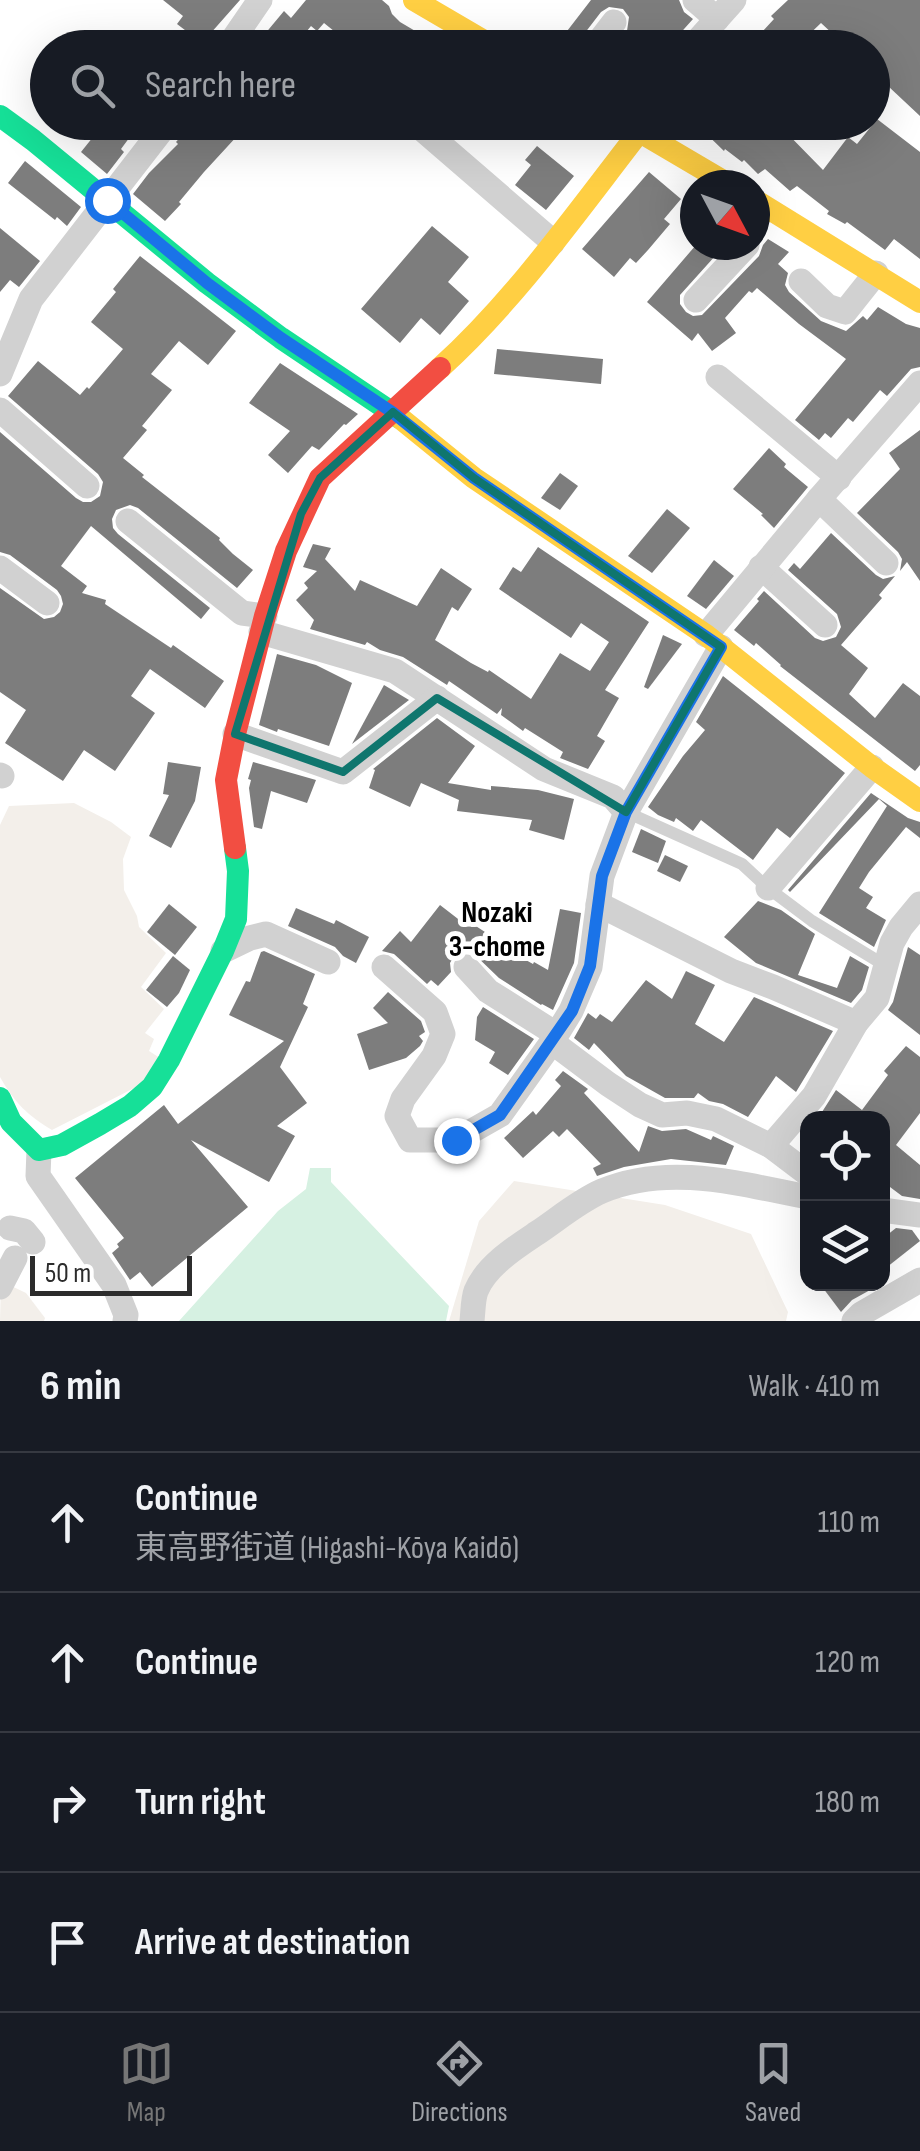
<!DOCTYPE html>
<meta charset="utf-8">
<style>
:root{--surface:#171b24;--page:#242831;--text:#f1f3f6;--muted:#9ea1a6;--line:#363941;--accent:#767676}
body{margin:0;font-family:"Sofia Sans Condensed","Noto Sans JP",sans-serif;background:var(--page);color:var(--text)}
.controls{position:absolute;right:30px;bottom:30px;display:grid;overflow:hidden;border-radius:20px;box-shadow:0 10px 40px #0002}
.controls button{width:90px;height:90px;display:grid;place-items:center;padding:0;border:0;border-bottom:2px solid var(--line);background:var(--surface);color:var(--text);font:50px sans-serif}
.compass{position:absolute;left:680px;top:170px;width:90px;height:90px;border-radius:50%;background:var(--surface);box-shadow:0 10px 40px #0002;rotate:131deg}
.scale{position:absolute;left:30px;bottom:25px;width:162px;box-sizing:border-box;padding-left:10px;border:5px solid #2c2c2c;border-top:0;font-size:28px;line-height:35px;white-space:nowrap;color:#2c2c2c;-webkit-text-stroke:8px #fff;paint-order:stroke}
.stop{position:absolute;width:30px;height:30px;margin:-22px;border:8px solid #1a73e8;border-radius:50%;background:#fff}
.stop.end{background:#1a73e8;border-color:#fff;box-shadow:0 2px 10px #0008}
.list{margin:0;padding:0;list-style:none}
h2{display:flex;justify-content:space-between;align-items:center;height:130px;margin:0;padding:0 40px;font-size:42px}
h2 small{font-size:32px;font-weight:400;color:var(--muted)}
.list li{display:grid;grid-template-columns:65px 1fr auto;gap:30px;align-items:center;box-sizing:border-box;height:140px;padding:0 40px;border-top:2px solid var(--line)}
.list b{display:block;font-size:38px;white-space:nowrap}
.list p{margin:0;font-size:32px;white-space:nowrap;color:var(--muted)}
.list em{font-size:32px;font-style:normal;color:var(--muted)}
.icon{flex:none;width:55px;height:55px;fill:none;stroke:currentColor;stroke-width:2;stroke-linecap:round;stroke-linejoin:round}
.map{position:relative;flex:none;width:920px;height:1321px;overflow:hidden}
.search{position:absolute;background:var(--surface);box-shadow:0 10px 40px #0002;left:30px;right:30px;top:30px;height:110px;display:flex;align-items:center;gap:25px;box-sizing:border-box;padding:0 35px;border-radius:55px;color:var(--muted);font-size:38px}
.sheet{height:690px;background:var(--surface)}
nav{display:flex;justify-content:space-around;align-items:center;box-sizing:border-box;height:140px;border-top:2px solid var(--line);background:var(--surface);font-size:28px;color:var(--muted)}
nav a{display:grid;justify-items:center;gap:5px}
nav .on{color:var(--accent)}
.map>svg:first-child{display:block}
</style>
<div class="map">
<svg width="920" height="1321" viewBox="0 0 920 1321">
<rect width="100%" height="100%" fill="#fff"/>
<g fill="#f3efea">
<path d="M74 803 111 822 131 837 123 859 124 890 137 916 139 927 166 953 141 987 164 1009 145 1033 154 1039 149 1051 160 1058 146 1082 52 1130C27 1115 15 1103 0 1077V825L9 806Z"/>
<polygon points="514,1181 665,1205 751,1234 788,1312 786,1321 449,1321 479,1221"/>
<polygon points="1,1281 26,1293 45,1318 44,1321 0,1321"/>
</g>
<polygon fill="#d6f1e2" points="310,1168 331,1168 331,1182 449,1306 446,1321 179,1321 278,1211 306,1189"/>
<g fill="#7d7d7d">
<polygon points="163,0 240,0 202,43 177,24 183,16"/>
<polygon points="306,0 382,0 389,6 392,14 400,22 422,35 436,48 355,48 324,23 317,31 311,26 293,48 279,48 264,35 284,11 291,18"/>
<polygon points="591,0 679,0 684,12 693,19 667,48 615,48 627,31 629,17 623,9 609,7 601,12 581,38 578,48 554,48"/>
<polygon points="788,0 920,0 920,116 872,71 872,48 848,48 821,23 795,48 747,48 774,19 771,16"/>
<polygon points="877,119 920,152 920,259 894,239 885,250 847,222 845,224 827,214 829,211 797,186 790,191 765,169 758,174 744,160 742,162 725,149 724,151 694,122 776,122 823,170 848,137 857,144"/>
<polygon points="105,122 141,122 121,149 124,152 107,174 81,152"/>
<polygon points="194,122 250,122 204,172 179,202 181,204 165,221 133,194 149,173 178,144 176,142"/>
<polygon points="537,146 574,176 546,210 515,185 531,165 525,160"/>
<polygon points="25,161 81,207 67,226 57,217 55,220 8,183"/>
<polygon points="649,172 681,199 664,219 670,224 648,250 636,263 630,258 614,277 582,249"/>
<polygon points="432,226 469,257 448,282 469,301 440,335 421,318 400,343 361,309"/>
<polygon points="0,228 40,261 19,287 10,280 0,292"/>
<polygon points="768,239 789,252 778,264 788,273 785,285 789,292 821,321 846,331 863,316 867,320 878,307 906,324 920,328 920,367 911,369 887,396 880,390 853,422 848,418 831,438 825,433 819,440 795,420 846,359 799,324 757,288 752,293 749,291 725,318 736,333 712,351 698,333 692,341 647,302 696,245 725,245 680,295 680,304 686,312 693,316 702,315 759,256 763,245"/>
<polygon points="140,256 236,331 208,365 179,341 151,374 172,390 142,426 147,430 123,458 144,475 142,477 220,538 219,540 233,554 253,570 237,588 138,508 130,505 116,510 112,519 113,528 118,534 210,608 201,619 91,526 61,566 87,586 82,593 106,600 105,604 171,648 173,645 224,681 205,708 150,669 131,696 155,713 115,771 84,750 63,781 5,743 26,710 0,692 0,588 44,619 54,617 60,612 63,604 61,596 57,590 10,555 0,552 0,432 76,498 83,502 91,502 100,496 103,482 98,474 8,396 38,361 80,395 87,387 89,389 123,349 91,322 116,292 113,289"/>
<polygon points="497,349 603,359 601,384 494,374"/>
<polygon points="280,363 358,414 346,425 344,424 319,450 312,446 288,473 268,455 290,431 249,403"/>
<polygon points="920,430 920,581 907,562 900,571 902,559 898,552 857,513 900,469 889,453"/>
<polygon points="769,448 786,464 784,467 808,487 774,528 761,515 763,514 733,489"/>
<polygon points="560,473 578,486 560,510 541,498"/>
<polygon points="667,509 690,528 652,573 628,556"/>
<polygon points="831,533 876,575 883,579 895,576 879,595 882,598 841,645 868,668 849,694 875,718 903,683 920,696 920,765 915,771 780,666 781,665 756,643 754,646 734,630 759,601 757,599 764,591 815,638 823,641 836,637 841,627 837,614 788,570 794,563 800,569"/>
<polygon points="313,544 331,548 325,559 355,591 360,580 417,606 441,568 472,589 458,611 452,607 435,640 471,663 488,672 489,670 531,699 560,653 590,671 609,642 581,623 571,638 499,589 513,567 521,572 538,547 649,622 605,690 619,698 597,736 605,741 588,769 560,758 563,752 525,728 523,731 501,715 502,708 497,714 449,681 447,685 403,657 380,650 367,642 365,645 310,629 314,620 296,600 308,588 304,583 317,571 303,567"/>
<polygon points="714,560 734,576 706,609 687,596"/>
<polygon points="663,635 682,644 648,689 644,687"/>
<polygon points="277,654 316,665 352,683 329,746 278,729 277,732 259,725"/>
<polygon points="723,676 845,773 790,838 777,828 753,860 701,820 693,831 676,818 674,822 658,815 648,807 683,756 705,730 696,722"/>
<polygon points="384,685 409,700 352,744"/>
<polygon points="437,718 475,746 448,783 491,790 491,786 538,790 574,799 564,840 529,830 532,820 457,811 459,800 421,783 410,807 369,788 375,770 373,769"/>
<polygon points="168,762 201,767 195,801 171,848 149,836 169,795 163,794"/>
<polygon points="253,762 316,780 307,803 271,791 262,829 254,827 249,788 251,780 248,779"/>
<polygon points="871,793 908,818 920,822 920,838 906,827 869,872 859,888 873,897 866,908 886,920 874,947 819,913 887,806 879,799 790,892 788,890"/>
<polygon points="641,829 666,841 658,863 632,852"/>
<polygon points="665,855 688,866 680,882 657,871"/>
<polygon points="758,901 781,910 815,934 798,975 837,988 850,956 869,967 862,990 851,1003 756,963 724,937"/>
<polygon points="169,904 197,927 175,955 147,932"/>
<polygon points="440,905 462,922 465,919 485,932 483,934 499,945 533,964 534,962 548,970 560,909 581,913 574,963 553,1010 542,1004 541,1005 499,978 472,952 463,951 454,956 450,963 451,972 438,986 431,980 427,984 394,954 382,951 400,931 411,942"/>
<polygon points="296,908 334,924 336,920 369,937 356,963 343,956 335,947 288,926"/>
<polygon points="908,947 920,955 920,1035 888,1010 893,1002"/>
<polygon points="264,951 315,974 303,1004 308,1007 280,1067 307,1103 277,1126 295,1136 269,1182 191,1140 248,1207 152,1287 140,1272 130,1280 112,1253 119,1247 117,1244 124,1238 75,1178 164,1105 178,1124 284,1041 229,1015 246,981 250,982 261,952"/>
<polygon points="173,956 190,970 179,993 167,1007 146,990"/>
<polygon points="686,971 715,985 695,1024 724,1042 754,997 833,1031 796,1092 776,1076 748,1117 723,1104 709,1101 698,1093 694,1098 665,1098 626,1076 594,1043 589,1050 574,1038 588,1013 596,1019 600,1014 612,1022 646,980 672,999"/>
<polygon points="388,992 421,1021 425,1032 419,1036 423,1041 420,1046 406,1058 369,1070 357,1034 388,1023 373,1008"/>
<polygon points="483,1007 534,1039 508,1075 489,1063 495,1052 475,1040 477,1017"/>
<polygon points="906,1046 920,1057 920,1113 896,1145 920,1165 920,1199 902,1196 882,1181 882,1118 832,1118 822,1112 836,1090 862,1110 888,1075 884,1071"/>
<polygon points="563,1071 588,1089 584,1093 639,1152 648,1126 662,1131 686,1129 711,1140 713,1136 734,1146 726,1165 671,1159 624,1167 597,1176 593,1168 601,1164 567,1129 559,1137 553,1131 523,1158 504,1138 533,1111 536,1115 561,1086 555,1080"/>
<polygon points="896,1228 912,1230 920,1241 882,1271 882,1239"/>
<polygon points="820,1284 881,1284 852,1300 841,1312"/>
</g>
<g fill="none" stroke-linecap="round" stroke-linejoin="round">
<polyline stroke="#d1d1d1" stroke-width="12" points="626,812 742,864 768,888 812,921 886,966"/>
<g stroke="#d1d1d1" stroke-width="25">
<polyline points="695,0 717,19"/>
<polyline points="227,48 260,0"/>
<polyline points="594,48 614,22"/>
<polyline points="691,48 734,0"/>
<polyline points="414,122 553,242"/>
<polyline points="801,281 827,306 845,312 876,273"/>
<polyline points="696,300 747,245"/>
<polyline points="0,374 31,299 168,122"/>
<polyline points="718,377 839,478"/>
<polyline points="0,410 87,486"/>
<polyline points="819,499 886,563"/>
<polyline points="128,521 242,613 265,616"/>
<polyline points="761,567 825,625"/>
<polyline points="0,568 47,603"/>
<polyline points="261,632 395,671 544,769 613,797 626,812"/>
<polyline points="706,635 819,499 920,383"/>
<polyline points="235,734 343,772 437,698"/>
<polyline points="0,775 2,776"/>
<polyline points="768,888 872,767"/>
<polyline points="598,904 731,971 773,987 856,1023"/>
<polyline points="223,951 250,938 266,934 328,962"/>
<polyline points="384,967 435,1012 443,1034 434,1056 403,1099 397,1116 410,1140 456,1140 500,1115 552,1042 571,1011 590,967 602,876 626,812 721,647"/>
<polyline points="466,967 488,991 556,1034"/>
<polyline points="552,1042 608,1084 640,1105 662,1115 687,1113 716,1119 771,1146 808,1174"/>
<polyline points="771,1146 814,1096 856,1023 877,998 892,943 901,927 920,904"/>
<polyline points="39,1150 38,1176 114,1285 126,1315 125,1321"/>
<polyline points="882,1210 920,1215"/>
<polyline points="10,1228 24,1231 33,1242"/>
<polyline points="0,1287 15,1258"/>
<path d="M472 1321C473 1312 473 1299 476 1291 486 1266 516 1247 537 1233 558 1219 579 1201 602 1191 669 1163 740 1184 808 1197"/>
<polyline points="854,1321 861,1314 920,1280"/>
</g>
<g stroke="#16e098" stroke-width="22">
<polyline points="0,116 33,140 207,283 281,338 400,418"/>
<polyline points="0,1098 11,1122 39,1150 62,1145 100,1124 130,1106 152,1087 169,1060 223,951 236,919 238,871 235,848"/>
</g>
<g stroke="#ffcf43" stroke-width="22">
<polyline points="414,0 496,48"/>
<polyline points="623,122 730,185"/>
<polyline points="755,200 920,302"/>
<path d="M440 368C516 299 577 212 640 131"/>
<polyline points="400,418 474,478 706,635 872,767 920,801"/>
</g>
<polyline stroke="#f24e42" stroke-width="22" points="235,848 226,780 235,734 265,616 286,551 320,478 440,368"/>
</g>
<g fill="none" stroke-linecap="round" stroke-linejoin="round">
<polyline stroke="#1a73e8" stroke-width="12" points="107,200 207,283 281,338 392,412 474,478 721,647 626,812 602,876 590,966 572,1011 500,1115 456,1140"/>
</g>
<path fill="none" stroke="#0f766e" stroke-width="8" stroke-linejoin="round" d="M393 412 474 478 721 647 626 812 437 698 343 772 235 734 301 514 320 478Z"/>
<g text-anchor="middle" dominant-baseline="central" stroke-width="10" stroke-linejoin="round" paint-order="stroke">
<g font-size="30" font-weight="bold" fill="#000" stroke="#fff">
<text x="497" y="913">Nozaki<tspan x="497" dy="34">3-chome</tspan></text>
</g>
</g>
</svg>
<div class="controls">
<button><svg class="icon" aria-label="locate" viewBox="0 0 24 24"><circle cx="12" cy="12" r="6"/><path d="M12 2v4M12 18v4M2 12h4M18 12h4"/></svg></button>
<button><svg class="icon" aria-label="layers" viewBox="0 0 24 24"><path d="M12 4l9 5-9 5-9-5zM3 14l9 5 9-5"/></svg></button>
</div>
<svg class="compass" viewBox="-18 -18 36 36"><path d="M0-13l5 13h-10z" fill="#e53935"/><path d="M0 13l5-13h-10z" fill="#9ea1a6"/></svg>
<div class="scale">50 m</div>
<div class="stop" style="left:107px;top:200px"></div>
<div class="stop end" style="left:456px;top:1140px"></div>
<div class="search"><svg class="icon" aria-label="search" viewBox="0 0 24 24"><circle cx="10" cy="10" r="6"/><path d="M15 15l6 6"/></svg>Search here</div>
</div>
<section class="sheet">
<h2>6 min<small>Walk · 410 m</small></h2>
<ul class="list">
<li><svg class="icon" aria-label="ahead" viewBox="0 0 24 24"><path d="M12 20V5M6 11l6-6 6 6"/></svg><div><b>Continue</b><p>東高野街道 (Higashi-Kōya Kaidō)</p></div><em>110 m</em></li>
<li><svg class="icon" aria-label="ahead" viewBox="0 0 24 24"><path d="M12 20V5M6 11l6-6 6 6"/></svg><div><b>Continue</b></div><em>120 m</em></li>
<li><svg class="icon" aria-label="right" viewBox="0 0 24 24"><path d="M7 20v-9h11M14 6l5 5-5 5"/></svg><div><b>Turn right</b></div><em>180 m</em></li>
<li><svg class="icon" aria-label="arrive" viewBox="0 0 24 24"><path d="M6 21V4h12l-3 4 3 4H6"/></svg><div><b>Arrive at destination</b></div></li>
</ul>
</section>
<nav>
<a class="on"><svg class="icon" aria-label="map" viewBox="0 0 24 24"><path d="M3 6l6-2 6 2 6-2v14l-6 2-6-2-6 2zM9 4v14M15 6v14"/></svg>Map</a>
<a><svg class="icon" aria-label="directions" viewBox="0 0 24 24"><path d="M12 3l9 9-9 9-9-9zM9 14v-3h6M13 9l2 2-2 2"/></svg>Directions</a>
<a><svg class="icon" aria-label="saved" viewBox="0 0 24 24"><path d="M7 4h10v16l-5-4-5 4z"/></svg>Saved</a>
</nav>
